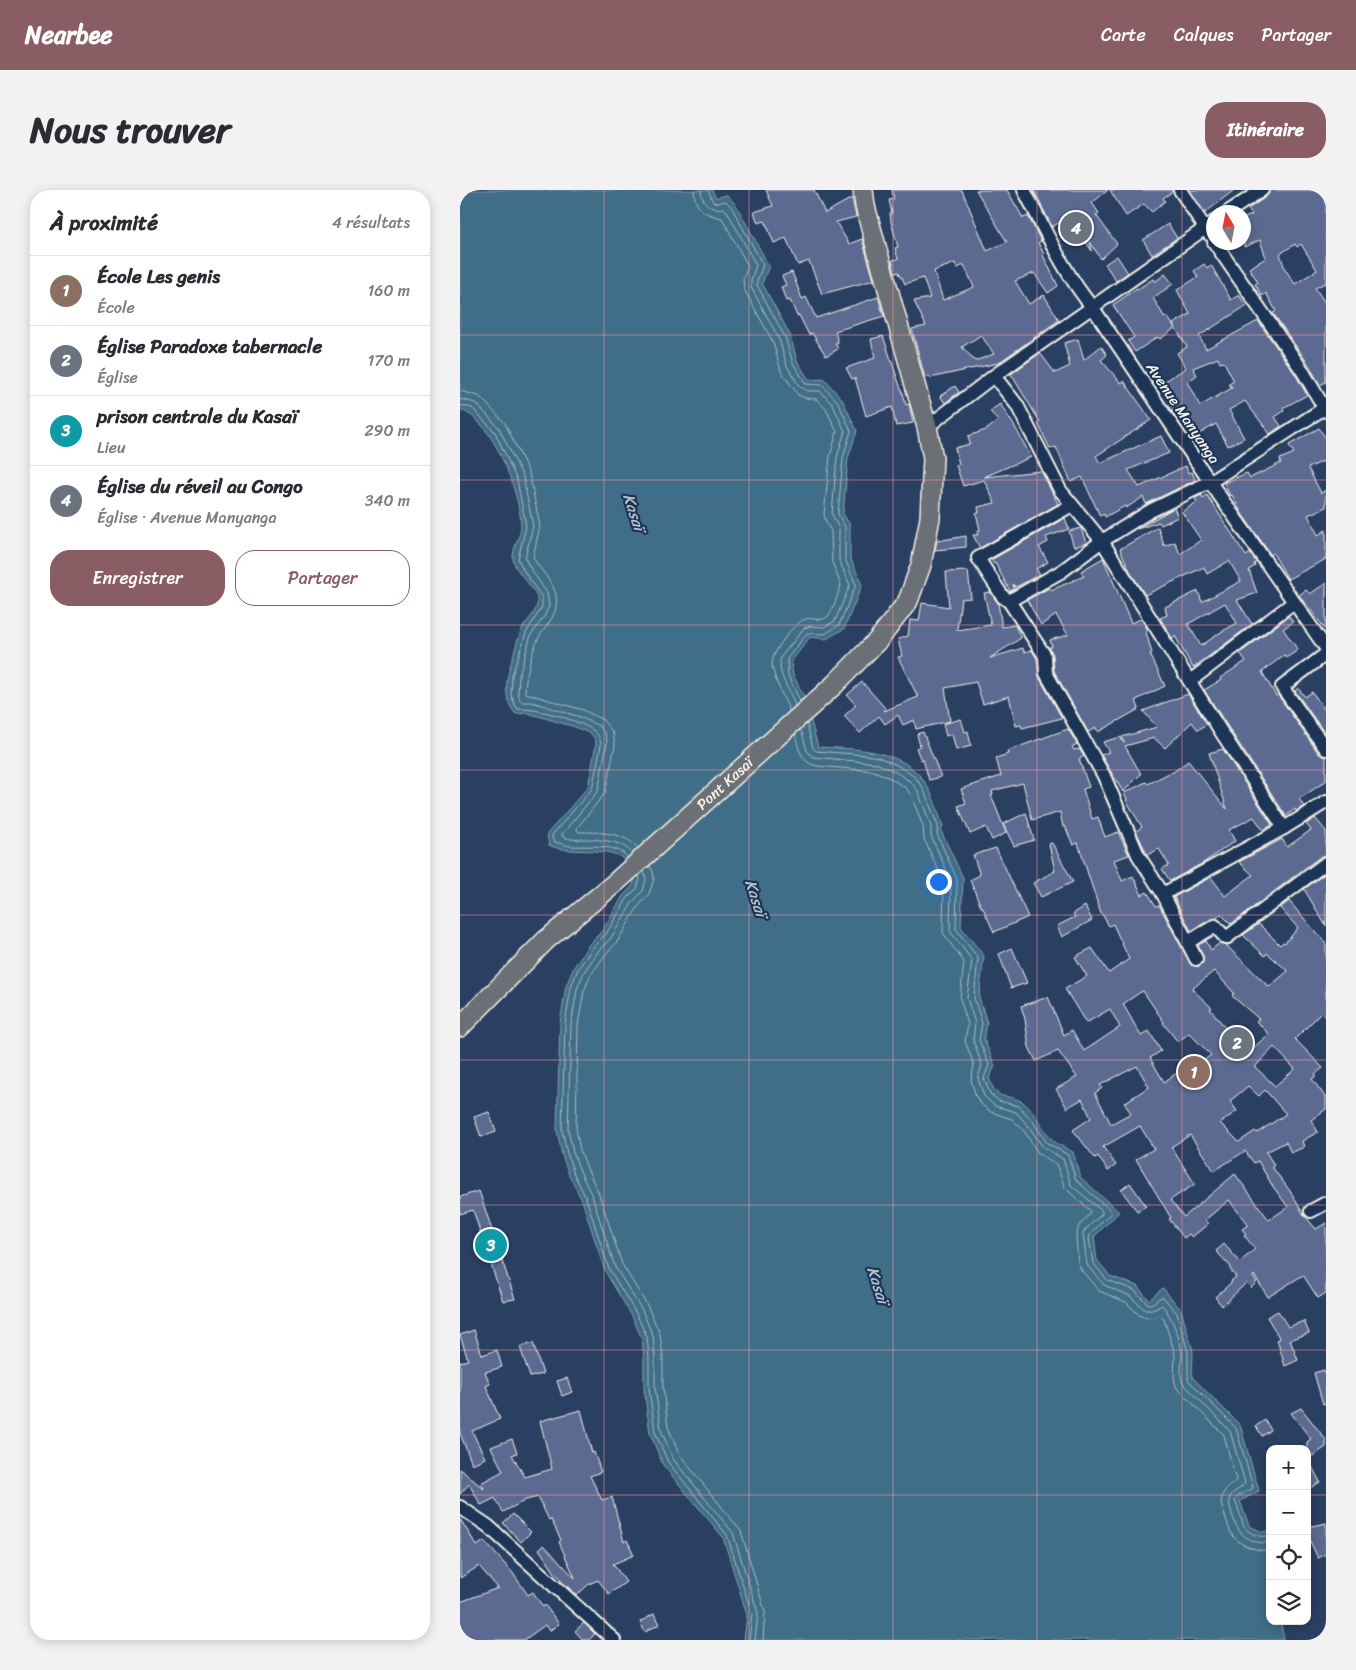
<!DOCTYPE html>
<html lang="fr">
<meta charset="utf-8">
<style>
:root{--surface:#fff;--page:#f2f2f3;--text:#2b2b33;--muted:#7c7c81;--line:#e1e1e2;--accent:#8a5d65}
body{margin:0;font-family:Sriracha,sans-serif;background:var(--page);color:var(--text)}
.controls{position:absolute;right:15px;bottom:15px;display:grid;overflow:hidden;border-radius:10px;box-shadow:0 2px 12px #0003}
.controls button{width:45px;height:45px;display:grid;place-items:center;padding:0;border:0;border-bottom:1px solid var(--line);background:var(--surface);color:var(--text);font:25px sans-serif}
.compass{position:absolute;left:746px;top:15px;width:45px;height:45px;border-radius:50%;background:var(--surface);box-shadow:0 2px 12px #0003;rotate:350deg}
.you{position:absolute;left:478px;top:691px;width:18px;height:18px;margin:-12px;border:4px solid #fff;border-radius:50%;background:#1a73e8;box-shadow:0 0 0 8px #1a73e833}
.badge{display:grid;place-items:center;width:32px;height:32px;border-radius:50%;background:var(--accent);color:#fff;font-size:16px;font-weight:700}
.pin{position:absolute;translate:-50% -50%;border:2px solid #fff;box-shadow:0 1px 5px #0006}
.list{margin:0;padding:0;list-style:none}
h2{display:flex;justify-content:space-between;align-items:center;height:65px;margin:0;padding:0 20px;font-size:21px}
h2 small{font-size:16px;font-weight:400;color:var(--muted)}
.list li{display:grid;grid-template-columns:32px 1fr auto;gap:15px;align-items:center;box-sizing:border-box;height:70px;padding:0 20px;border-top:1px solid var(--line)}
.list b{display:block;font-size:19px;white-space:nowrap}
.list p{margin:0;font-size:16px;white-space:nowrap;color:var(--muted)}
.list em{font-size:16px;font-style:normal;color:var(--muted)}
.actions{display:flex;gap:10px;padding:15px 20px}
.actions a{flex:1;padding:11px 0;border:1px solid var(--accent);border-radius:20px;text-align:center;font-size:18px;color:var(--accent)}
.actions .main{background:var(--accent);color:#fff}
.icon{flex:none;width:28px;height:28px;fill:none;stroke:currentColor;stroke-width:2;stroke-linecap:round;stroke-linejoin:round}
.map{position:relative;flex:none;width:866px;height:1450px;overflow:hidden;border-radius:20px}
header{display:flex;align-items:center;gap:30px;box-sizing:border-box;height:70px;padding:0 25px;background:var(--accent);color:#fff}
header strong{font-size:24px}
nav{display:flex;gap:28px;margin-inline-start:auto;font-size:18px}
.intro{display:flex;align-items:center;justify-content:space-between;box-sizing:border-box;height:120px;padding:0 30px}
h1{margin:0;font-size:35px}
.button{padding:12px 22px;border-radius:20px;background:var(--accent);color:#fff;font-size:18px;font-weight:700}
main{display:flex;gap:30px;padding:0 30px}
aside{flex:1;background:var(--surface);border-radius:20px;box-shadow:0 2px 12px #0003}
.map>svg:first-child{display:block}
</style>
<header>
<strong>Nearbee</strong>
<nav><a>Carte</a><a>Calques</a><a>Partager</a></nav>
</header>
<div class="intro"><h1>Nous trouver</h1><a class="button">Itinéraire</a></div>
<main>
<aside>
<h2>À proximité<small>4 résultats</small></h2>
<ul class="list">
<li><span class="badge" style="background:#8d6e63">1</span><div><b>École Les genis</b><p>École</p></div><em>160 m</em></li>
<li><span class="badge" style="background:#6b7280">2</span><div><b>Église Paradoxe tabernacle</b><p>Église</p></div><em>170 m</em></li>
<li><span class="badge" style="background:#0f9aa8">3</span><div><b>prison centrale du Kasaï</b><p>Lieu</p></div><em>290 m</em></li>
<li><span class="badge" style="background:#6b7280">4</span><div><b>Église du réveil au Congo</b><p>Église · Avenue Manyanga</p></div><em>340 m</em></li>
</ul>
<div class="actions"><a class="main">Enregistrer</a><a>Partager</a></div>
</aside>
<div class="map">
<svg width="866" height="1450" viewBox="0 0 866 1450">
<rect width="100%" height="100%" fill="#2a4063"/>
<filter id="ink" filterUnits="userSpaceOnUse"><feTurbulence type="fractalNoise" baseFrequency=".02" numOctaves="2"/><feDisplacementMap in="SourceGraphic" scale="10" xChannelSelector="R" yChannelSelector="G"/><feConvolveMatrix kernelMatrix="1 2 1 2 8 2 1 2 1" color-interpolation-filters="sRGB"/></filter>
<g filter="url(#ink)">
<path fill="#416d87" stroke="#89a2ae" d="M0 0H252L256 8 267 5 276 15 309 76 302 93 330 145 337 171 349 190 364 189 382 209 397 241 388 268 383 324 390 335V367L402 395 384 439 366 449 350 447 331 472 333 485 344 506 358 557C395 559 443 558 466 594 474 606 478 623 483 636L481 641 503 688 501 737 524 766 519 807 527 833 524 849 535 876 529 888C538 913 542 902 561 911 572 917 582 938 590 947 595 954 606 958 613 962L620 987 659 1022 634 1047 637 1070 650 1086 677 1096 689 1110 703 1098 721 1120 733 1161 732 1187 780 1235 799 1301 780 1311 789 1336 803 1342 810 1340V1431H823L821 1434 824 1450H284L287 1425 263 1347 203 1275 190 1243 184 1198V1168L182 1149 172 1126 145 1081 122 1010 109 985 102 965 97 940 100 833 106 796 114 777 130 753 142 741 163 706 173 695 175 688C171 682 167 674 162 668 149 656 107 665 89 655L87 644 128 597 136 554 135 549 131 544 115 537 68 523 56 524C40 507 48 483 54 463 56 456 58 448 61 441 65 432 75 425 77 415 81 401 55 384 53 369 52 358 61 347 61 336 61 305 32 227 0 220Z"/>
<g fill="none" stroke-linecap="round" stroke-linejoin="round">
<g stroke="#acbcc1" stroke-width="1">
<path d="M234 0C235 21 245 24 262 28L288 76 283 89 284 99 313 152 321 181 338 205 345 208 356 209 366 219 377 242 370 266 364 325 366 332 371 341 372 372 381 395C378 403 373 422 367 427 361 432 352 427 345 429 334 433 311 463 312 474 314 492 324 505 329 521"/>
<path d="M241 0C242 13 250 21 263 18L267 21 296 75 291 90V97L319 149 327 176 339 196 347 201H360L373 215 385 241 377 267 372 324 379 339V370L390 395 375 431 364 437 351 436 344 438 321 467C316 485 331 500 335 516"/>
<polyline points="248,0 253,12 257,13 266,11 272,18 303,75 297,91 297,95 325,147 333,173 346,194 362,195 378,212 391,241 383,268 378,324 385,337 385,369 396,395 379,435 365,444 347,443 327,469 328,486 340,511"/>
<path d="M0 201 19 206 45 233 69 283 80 336 73 367C79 380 94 391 96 406 99 424 87 434 79 447 72 460 65 488 65 503L123 520 143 530 153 543 155 556 145 603 117 638V640L119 642C138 642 165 642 178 658"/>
<path d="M0 209 16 213 39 238 63 287 73 336 65 368 70 378 87 403 89 416 84 427 71 445 59 486 58 503 60 511 62 512H72L120 527 139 536 145 543 147 552 138 601 102 644V646C110 651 119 649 128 649 143 650 163 651 172 663"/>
<path d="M0 215 12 218 35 242 57 290 66 336 58 369 64 381 82 408V417L66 443 52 485 51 505 55 515 58 519C76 518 120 530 134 541 139 545 140 549 141 555L132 599 92 645V649L95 652C100 653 105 655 110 656 126 657 157 653 167 667"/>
<path d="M347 534 353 558 356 561 406 565 418 567 437 575 455 587 463 598 478 636 477 644 497 689 496 739 518 768 514 808 522 833 519 850 529 875 524 888 530 904 539 911 559 916 574 933 587 953 608 965 616 990 651 1021 650 1024 631 1043 629 1048 633 1073 647 1090 674 1100 688 1114C695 1115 697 1107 703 1107L717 1123 728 1162V1190L776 1238 793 1297 792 1299 778 1306 775 1310 784 1337C790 1344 801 1349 810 1345"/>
<path d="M341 539 347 561 353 567 416 573 434 581 451 592 458 601 471 636V646L491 690 490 741 512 770 507 808 515 833 513 850 522 875 518 888 524 906 535 916 556 922 569 937 583 957 603 969 611 995 642 1021V1024L626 1039 623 1044 627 1075 644 1095 670 1106 685 1120H693L702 1115C711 1124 722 1152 722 1166 722 1175 719 1184 723 1193L770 1241 785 1293C781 1300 772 1300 769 1310 769 1317 776 1338 781 1343 787 1350 801 1355 810 1352"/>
<path d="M335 544C339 559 340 572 357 576L414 581 430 588 446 598 451 605 463 636 464 649 484 692 483 743 504 772 500 809 508 834 505 851 514 875 511 890 516 907 521 914 531 922 552 929 564 941 578 963 596 974 605 998 631 1021 630 1024 619 1036 616 1045 618 1073 622 1081 639 1101 666 1112 680 1126 689 1128 700 1126 704 1129 715 1164 714 1187 716 1197 764 1245 776 1290C772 1296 764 1298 762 1307 760 1314 763 1320 765 1326 768 1333 769 1342 774 1347 781 1356 799 1362 810 1360"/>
<polyline points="190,676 193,682 194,689 189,704 178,717 157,752 145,765 130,786 124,801 118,835 116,938 120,960 127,978 139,1004 162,1074 188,1117 200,1144 203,1167 203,1197 208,1237 219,1264 281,1341 305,1422 303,1450"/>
<polyline points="184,681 186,689 183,701 172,713 151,748 139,760 124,782 117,799 111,835 108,939 113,962 120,981 132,1006 155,1077 182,1120 193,1146 195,1168 195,1197 201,1240 213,1269 273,1343 298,1423 295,1450"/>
<polyline points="179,685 180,689 177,698 167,709 146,744 134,756 118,779 111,797 105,834 102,940 107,963 114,984 126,1008 149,1079 176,1123 187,1147 189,1168 189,1198 195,1242 208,1272 267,1345 292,1424 289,1450"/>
</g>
</g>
<g fill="#5c6a91" stroke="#f4f1e8" fill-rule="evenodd">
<polygon points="306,0 354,0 365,23 392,8 396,27 376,32 389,54 402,49 414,90 362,104 349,71 338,75 326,48 314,53 305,31 298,33 294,22 313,16"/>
<path d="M432 0H502L527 61 547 52 516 0H547L563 28 568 26 581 51 578 53 584 64 583 65 598 96 588 103 574 83 555 91 569 114 584 105 599 130 538 173 470 188 469 186 465 188 452 139 466 136 454 111 470 108 463 88 445 94 441 85H440L439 82 435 83 432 70 438 69 435 58 438 57 431 32 430 23H432L429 10 434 9ZM495 73 497 78 504 75 514 97 483 110 474 81ZM521 145 534 164 515 171 502 157Z"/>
<polygon points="574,0 648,0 632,13 639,23 636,25 657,54 641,69 630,52 632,61 620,44 610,49 600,32 592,37"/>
<polygon points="650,0 712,0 712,2 703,8 705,11 692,22 684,14 666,26"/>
<polygon points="730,0 774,0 745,23"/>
<path d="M810 0H866V94L865 93 855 98 866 114V192L860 195 849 175 813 123 816 121 806 103 802 106 795 94 798 92 789 78 806 68 800 50 784 57V28L792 25 788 19 806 7ZM835 54 837 57 841 54 857 80 835 94 825 79 820 64Z"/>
<polygon points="708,34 717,48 692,65 683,50"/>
<polygon points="657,66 668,83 656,91 645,74"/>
<path d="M744 74 747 78 751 75 771 110 779 105 786 116 739 146 746 159 798 131 835 184 847 205 823 218 824 221 815 227 821 236 810 244 785 211 769 220 784 248 768 256 756 234 734 247 719 224 716 226 710 218 708 215 711 213 699 195 726 178 717 163 727 157 713 134 730 124 717 100 738 87 734 81ZM758 168 760 173 764 172 774 191 769 194 772 198 740 216 727 192 737 185 733 178Z"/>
<polygon points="332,82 342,109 346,107 356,128 418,107 424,126 375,141 378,153 375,153 378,159 366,166 352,143 349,145 339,125 337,126 330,110 326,111 321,97 326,95 322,86"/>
<polygon points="705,84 713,94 693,108 705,128 707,126 715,138 700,149 698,147 675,162 668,151 674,147 653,115 677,98 678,99 693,89 695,92"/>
<polygon points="423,146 441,199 442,199 446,215 449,214 453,233 436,236 432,217 406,226 395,188 392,189 386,178 415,168 411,149"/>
<polygon points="618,149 624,170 641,156 647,165 641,170 661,193 664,191 691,230 636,266 640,273 701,246 709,263 668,280 679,297 726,276 728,283 732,282 735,290 686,314 683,307 666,318 665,316 645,327 644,324 640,326 622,287 611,292 596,257 590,259 578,233 580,232 551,184 580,163 595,183 610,176 604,153"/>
<polygon points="495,196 499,202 485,213 480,206"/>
<polygon points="540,214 555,237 571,267 524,287 581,281 598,314 520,358 513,345 518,345 517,342 520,340 516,323 519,323 518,317 535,313 524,290 503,296 496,275 499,274 495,258 510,254 508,246 526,240 538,231 530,221"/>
<polygon points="859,238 866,249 866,270 848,278 861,303 866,300 866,317 848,325 858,345 866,340 866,369 828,389 813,363 811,365 782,324 772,305 770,306 764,293 787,283 790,288 821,273 820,269 834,263 829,255"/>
<path d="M742 305 743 308 747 305 786 366 790 363 796 372 794 374 795 376 789 380 797 403 777 410 792 434 733 478 715 446 712 448 700 428 707 425 705 417 738 401 742 412 781 391 769 371 747 384 744 377 685 405 671 383 660 359 698 337 704 356 715 352 720 364 741 350 722 322 737 312 735 308ZM765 413 777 433 758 444 741 456 728 434Z"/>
<polygon points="714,318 718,327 701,335 699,332 677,339"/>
<polygon points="605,328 609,339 586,347 588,352 579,357 588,372 576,379 580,384 558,396 555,397 553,394 554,399 550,401 535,373 534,374 531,370"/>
<polygon points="621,338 626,353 614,357 609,341"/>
<polygon points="506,346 506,357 475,360 477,351"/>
<polygon points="643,368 671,433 681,429 688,440 686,442 692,463 690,464 705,496 676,510 679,519 638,542 636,538 628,542 594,481 593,465 589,457 592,457 590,450 608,445 596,425 581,435 567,410 589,398 591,400 624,386 621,381"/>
<polygon points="508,381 511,408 501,409 497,440 531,435 524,403 530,402 538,413 542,437 555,435 561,448 530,468 563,458 564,462 572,460 577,469 579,487 602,528 562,538 561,535 556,536 549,506 523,514 516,492 485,498 490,531 456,539 454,530 443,535 438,525 425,534 419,526 400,543 384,526 396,515 387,505 402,492 426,519 424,521 458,507 438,467 442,466 438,449 448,446 450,430 459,431 462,413 489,417 486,382"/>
<polygon points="866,393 866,440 839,405 846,400 850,404"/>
<polygon points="829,426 833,432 823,439 838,460 826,468 824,465 802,482 816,506 818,505 859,564 866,567 866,591 839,609 844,616 836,621 835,619 826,626 744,500 761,490 760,488 786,471 780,463"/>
<polygon points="838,498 845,507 852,502 866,521 866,545 835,501"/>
<polygon points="728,504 747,534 738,540 732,532 705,558 694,548 665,556 681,584 663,602 641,565 649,562 643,552 660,547 664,553 662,547 697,537 683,521"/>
<polygon points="501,529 505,542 508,541 511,556 496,560 492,544 486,546 483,534"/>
<path d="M608 539 617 554 612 557 614 560 619 559 624 566 619 569 629 597 623 599 632 629 638 627 645 647 658 642 669 665 654 670 662 691 673 686 682 705 687 702 696 716 699 715 731 775 739 776 743 773V766L738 755 746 751 751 760 760 753 767 756 809 797 828 781 807 763 805 766 783 745 799 734 820 755 823 752 825 753 838 738 820 718 829 711 866 754V828L861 823 835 849 863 878 855 884 856 886 852 889 866 908V919L851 930 858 942 842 951 844 957 831 963 826 952 806 962 814 975 812 977 830 1001 844 1025 856 1039 866 1033V1103L858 1108 843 1085 808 1107 794 1085 793 1087 797 1092 791 1098 786 1093 762 1116 755 1107 772 1092 771 1091 776 1087 770 1079 771 1077 756 1061 764 1054 780 1072 795 1059 784 1045 786 1044 782 1039 788 1035 769 1010 745 1030 748 1034 732 1047 729 1044 724 1048 709 1029 711 1028 676 969 694 959 680 936 643 957 656 975 648 981 638 966 635 968 613 940 631 928 622 909 607 918 596 899 617 887 598 861 576 871 569 857 565 829 561 816 588 807 604 845 612 840 624 861 660 837 650 819 626 833 605 799 627 786 615 767 622 763 632 758 649 783 669 769 653 734 649 736 642 724H641L618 653 613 655 605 636 603 637 600 622 572 630 563 593 532 601 533 605H531L546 643 532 650 526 637 510 644 498 616 506 613 501 599 541 586 536 568 548 564 547 561ZM754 781 774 803 772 806 799 829 796 831 809 844 792 859 774 840 770 843 750 819 752 818 732 799ZM683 801 704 832 703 833 718 852 729 843 751 865 728 882 725 877 704 892 690 868 701 861 689 841 681 846 663 814 679 803ZM814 857 835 879 815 896 795 877ZM677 876 689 897 664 913 671 923 651 934 635 903 642 898 640 895ZM788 896 799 906 805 900 826 924 797 943 795 941 779 952 760 933 777 921 770 911ZM730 945 754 981 785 961 794 973 798 971 812 995 828 1017 809 1030 775 984 724 1027 710 1010 735 994 711 957Z"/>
<polygon points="463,542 481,587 469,590 463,569 461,570 456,558 460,556 457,544"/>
<polygon points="763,559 812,635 803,640 794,627 769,640 775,651 743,673 710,691 702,679 709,675 699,659 687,665 685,660 676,641 682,637 666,610 667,609 664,603 686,592 688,594 711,582 712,583 728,571 767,619 749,563"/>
<polygon points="566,623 574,650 554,656 543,634"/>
<polygon points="855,628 866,641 866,665 861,666 771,734 761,724 757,728 751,729 731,741 714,707 751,687 765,706 793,685 779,672 822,649 827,657 851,640 846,634"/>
<polygon points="592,653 613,692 581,707 573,693 595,681 589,654"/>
<polygon points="536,658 568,727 534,742 522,716 521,717 510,690 520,685 513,665"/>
<polygon points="866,683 866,736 844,699"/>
<polygon points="625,716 632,730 602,747 597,736 615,727 613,724"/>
<polygon points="552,758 567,793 551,798 539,764"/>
<polygon points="29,922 36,942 21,947 14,927"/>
<polygon points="670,993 686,1016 677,1021 661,1000"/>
<polygon points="19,1001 55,1109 43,1111 13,1020 0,1024 0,1007"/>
<polygon points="818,1121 828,1137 844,1131 849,1143 830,1150 838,1170 825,1176 817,1150 820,1149 807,1127"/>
<polygon points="14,1140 22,1165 37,1160 42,1177 25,1182 30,1194 26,1196 40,1229 12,1241 25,1268 12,1274 0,1243 0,1172 8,1170 0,1145"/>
<polygon points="73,1153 83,1184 70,1187 60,1157"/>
<polygon points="864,1180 866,1186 866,1213 863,1214 854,1183"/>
<polygon points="107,1188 112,1202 102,1206 97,1191"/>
<polygon points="841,1218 866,1250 866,1257 848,1269 860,1292 852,1297 847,1289 847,1252 851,1249 831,1223"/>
<polygon points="121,1220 132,1263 134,1262 141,1282 130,1286 142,1310 152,1307 164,1352 167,1350 174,1365 153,1374 166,1392 149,1404 138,1390 129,1394 117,1405 100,1390 101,1389 95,1383 79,1359 84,1355 115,1388 99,1352 101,1350 91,1329 89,1330 78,1307 66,1310 43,1322 35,1308 21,1315 9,1294 0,1304 0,1279 24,1299 21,1293 43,1281 31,1257 52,1249 57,1263 52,1265 65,1287 92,1279 80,1231"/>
<polygon points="805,1230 811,1240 802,1246 796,1236"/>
<polygon points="53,1324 71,1342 61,1352 43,1333"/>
<polygon points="0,1329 17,1356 24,1351 52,1382 68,1405 73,1402 83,1417 85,1415 99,1434 89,1441 85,1435 64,1450 0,1450 0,1412 38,1398 19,1376 0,1388"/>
<polygon points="866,1333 866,1364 858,1368 847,1345 847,1337"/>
<polygon points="194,1424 200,1434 185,1442 180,1432"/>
<polygon points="124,1433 135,1444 129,1450 123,1450 115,1441"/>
</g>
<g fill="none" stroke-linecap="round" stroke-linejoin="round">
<g stroke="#f4f1e8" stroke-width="16">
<g id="street">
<path d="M564 0C585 40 604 83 633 118L750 292 866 458"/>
<polyline points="720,0 749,44"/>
<polyline points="768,22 802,0"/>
<polyline points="754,52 842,180 866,221"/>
<polyline points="534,186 557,215 600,300 642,351 760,540 824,638"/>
<polyline points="467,237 534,186 754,32"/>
<polyline points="612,315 518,368 543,407 549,411 602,381 642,351 690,321 750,292 866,217"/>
<polyline points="549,411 585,466 586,483 644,586 678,665 703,704 736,769"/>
<polyline points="866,464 822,497 866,559"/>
<polyline points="730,491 834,412"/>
<polyline points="703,704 824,638 866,612"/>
<polyline points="728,752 755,736 766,748 866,673"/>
<polyline points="851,1021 866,1013"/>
<polyline points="0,1317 28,1336 154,1450"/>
</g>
</g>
<g stroke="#f4f1e8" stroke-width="22">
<g id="primary">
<path id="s1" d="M0 837 86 750 155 693 374 495 419 449 448 411 461 375 470 328 473 268 467 237 417 60 405 16 403 0"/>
</g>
</g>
<use href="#street" stroke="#1d3557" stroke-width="12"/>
<use href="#primary" stroke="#6b6f75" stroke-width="19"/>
</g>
</g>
<path fill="none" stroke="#ff9aa2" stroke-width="1" stroke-opacity="0.55" d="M144 0V1450M289 0V1450M433 0V1450M577 0V1450M722 0V1450M0 145H866M0 290H866M0 435H866M0 580H866M0 725H866M0 870H866M0 1015H866M0 1160H866M0 1305H810M847 1305H866"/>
<g text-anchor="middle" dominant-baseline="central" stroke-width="4.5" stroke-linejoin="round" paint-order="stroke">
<g font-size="15" fill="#f4f1e8" stroke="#1d3557">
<text transform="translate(723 223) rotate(56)">Avenue Manyanga</text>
<text stroke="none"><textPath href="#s1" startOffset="360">Pont Kasaï</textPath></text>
</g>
<g font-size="16" font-style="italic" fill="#b5c3c6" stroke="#1d3557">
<text transform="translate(174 322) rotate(72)">Kasaï</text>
<text transform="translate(296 708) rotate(72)">Kasaï</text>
<text transform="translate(418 1095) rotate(72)">Kasaï</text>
</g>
</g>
</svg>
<div class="controls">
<button>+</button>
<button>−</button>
<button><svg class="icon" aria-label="locate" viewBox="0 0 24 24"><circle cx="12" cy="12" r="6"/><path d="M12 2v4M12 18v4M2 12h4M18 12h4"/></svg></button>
<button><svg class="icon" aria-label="layers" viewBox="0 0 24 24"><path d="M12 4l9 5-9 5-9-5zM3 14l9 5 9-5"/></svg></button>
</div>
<svg class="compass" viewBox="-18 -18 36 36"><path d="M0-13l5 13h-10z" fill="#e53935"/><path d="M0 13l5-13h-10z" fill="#7c7c81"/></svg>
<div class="you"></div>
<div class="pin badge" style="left:734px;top:882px;background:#8d6e63">1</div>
<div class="pin badge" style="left:777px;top:853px;background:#6b7280">2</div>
<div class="pin badge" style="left:31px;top:1055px;background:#0f9aa8">3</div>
<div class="pin badge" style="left:616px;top:38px;background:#6b7280">4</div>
</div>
</main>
